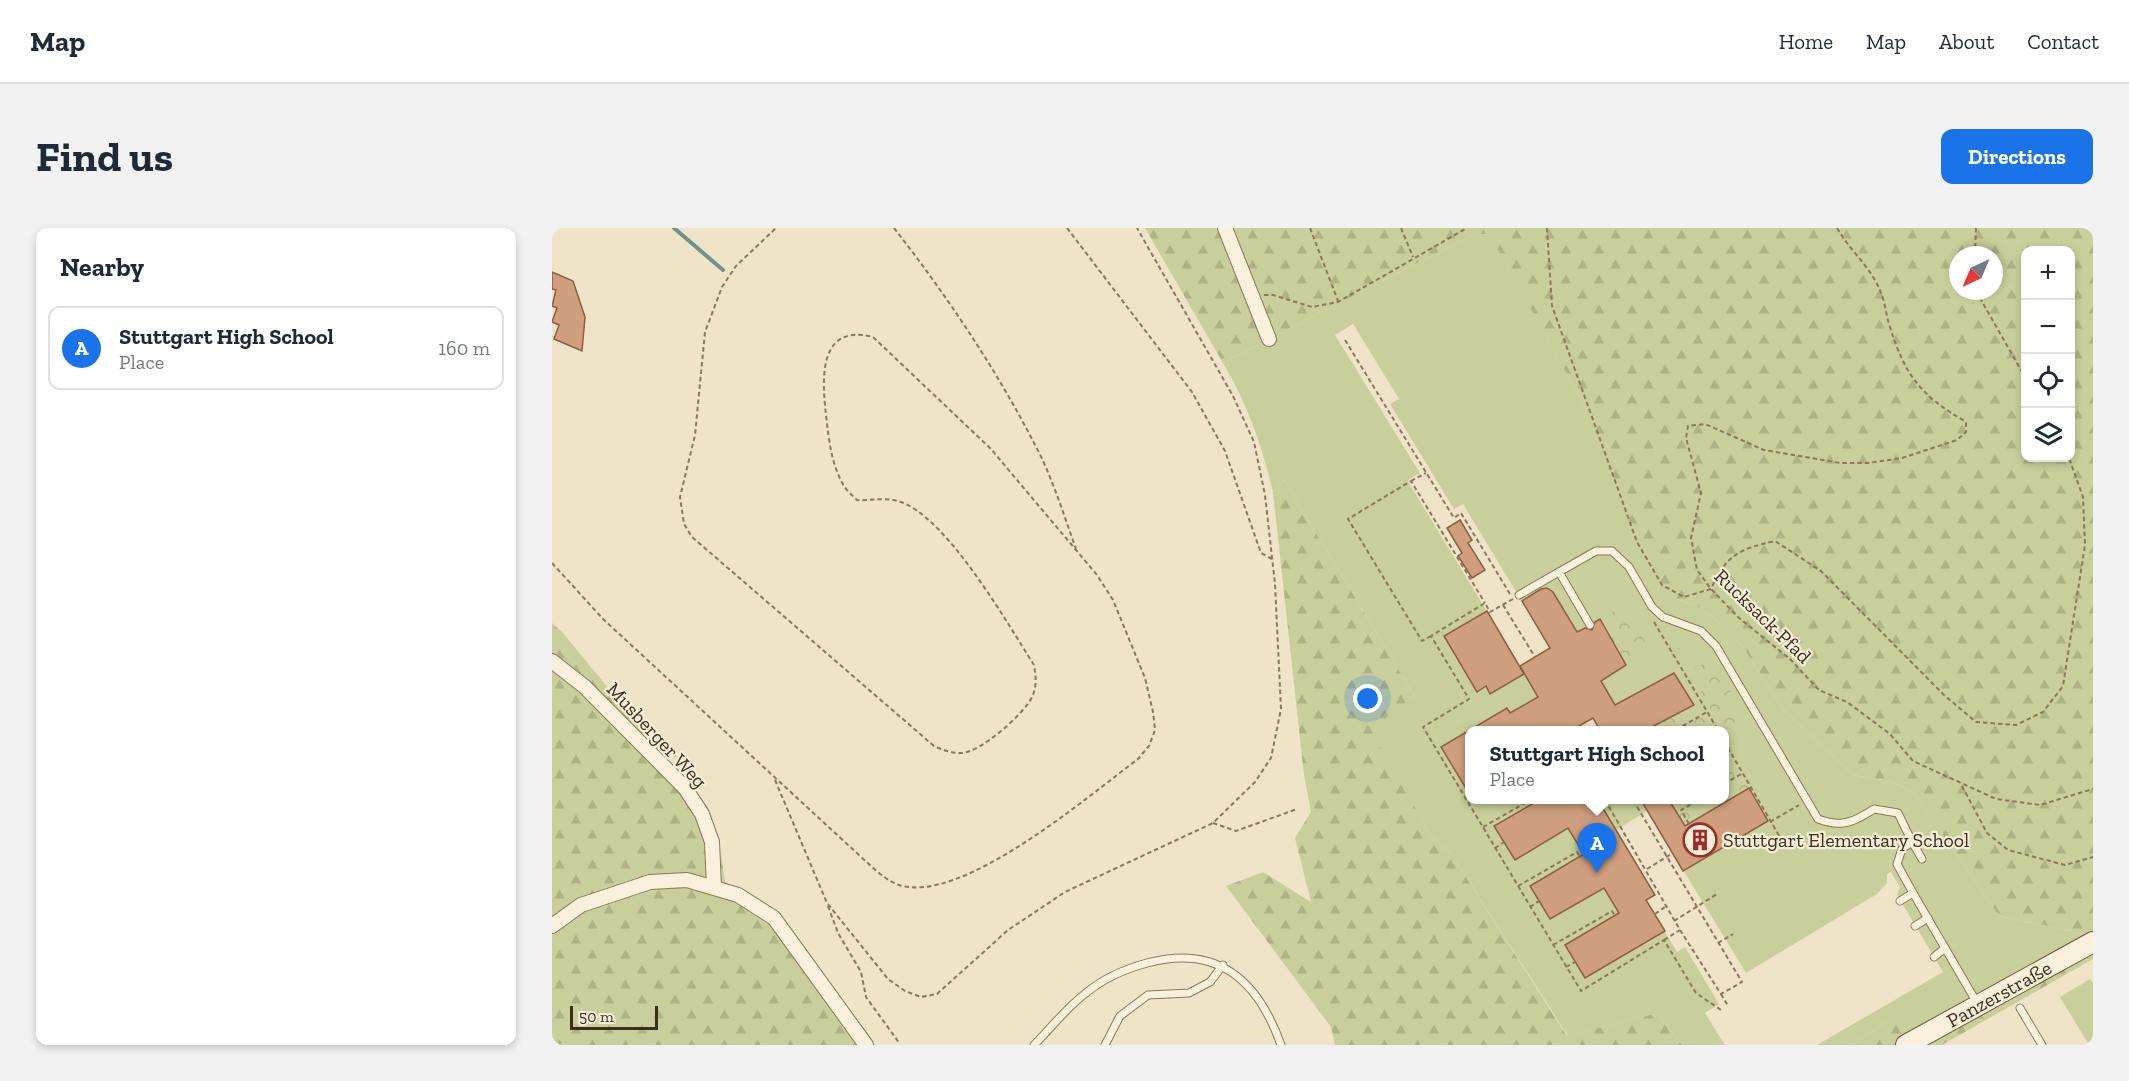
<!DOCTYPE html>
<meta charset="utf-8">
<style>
:root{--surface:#fff;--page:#f2f2f3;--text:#1f2937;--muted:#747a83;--line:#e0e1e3;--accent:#1a73e8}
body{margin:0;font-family:"Zilla Slab",serif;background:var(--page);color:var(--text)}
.controls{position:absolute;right:18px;top:18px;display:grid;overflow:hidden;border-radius:12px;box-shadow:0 3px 9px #0003}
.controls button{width:54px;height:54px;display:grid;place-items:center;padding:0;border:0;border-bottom:2px solid var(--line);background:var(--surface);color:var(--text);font:30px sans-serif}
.compass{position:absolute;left:1397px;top:18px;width:54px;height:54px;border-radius:50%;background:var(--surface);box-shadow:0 3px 9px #0003;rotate:224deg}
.scale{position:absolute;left:18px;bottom:15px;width:88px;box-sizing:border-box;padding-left:6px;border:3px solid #3d2e20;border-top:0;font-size:16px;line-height:21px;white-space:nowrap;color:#3d2e20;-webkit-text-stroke:4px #f7eed8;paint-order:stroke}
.you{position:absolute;left:816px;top:471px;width:21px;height:21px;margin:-15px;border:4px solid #fff;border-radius:50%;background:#1a73e8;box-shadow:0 0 0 9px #1a73e833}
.badge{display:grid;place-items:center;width:39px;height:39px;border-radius:50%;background:var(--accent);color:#fff;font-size:20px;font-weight:700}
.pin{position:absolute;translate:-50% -50px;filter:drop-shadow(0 2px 3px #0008)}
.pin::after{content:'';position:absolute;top:32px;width:21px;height:18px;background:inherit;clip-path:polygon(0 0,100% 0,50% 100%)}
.popup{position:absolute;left:913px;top:498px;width:264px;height:78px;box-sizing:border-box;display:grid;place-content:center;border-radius:12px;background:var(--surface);filter:drop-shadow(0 2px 4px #0005);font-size:20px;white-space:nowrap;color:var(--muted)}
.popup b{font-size:22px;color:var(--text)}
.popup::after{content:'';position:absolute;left:50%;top:100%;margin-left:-12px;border:12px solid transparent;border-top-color:var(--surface)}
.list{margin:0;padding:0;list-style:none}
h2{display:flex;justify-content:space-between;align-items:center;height:78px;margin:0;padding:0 24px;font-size:26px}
h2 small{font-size:20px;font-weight:400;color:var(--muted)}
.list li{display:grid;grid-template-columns:39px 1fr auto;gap:18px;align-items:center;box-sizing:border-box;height:84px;margin:0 12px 12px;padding:0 12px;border:2px solid var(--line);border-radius:12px}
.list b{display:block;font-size:22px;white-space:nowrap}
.list p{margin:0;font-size:20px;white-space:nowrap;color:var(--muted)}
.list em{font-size:20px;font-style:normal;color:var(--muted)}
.icon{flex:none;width:33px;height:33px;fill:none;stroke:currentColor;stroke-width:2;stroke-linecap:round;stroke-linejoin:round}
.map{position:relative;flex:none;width:1541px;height:817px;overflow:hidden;border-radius:12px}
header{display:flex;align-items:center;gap:36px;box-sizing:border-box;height:84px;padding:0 30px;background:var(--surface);border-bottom:2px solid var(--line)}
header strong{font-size:28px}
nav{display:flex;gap:33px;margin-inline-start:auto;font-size:21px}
.intro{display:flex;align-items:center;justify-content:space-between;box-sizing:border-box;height:144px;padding:0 36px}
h1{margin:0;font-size:42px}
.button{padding:15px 27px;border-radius:12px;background:var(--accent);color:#fff;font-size:21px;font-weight:700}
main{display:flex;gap:36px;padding:0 36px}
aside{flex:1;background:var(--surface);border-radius:12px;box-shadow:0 3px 9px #0003}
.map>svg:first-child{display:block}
</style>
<header>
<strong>Map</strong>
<nav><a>Home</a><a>Map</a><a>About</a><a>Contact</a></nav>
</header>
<div class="intro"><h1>Find us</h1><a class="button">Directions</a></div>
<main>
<aside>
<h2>Nearby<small></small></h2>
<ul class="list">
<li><span class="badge">A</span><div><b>Stuttgart High School</b><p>Place</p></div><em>160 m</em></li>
</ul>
</aside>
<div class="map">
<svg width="1541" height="817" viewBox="0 0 1541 817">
<defs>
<pattern id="forest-firs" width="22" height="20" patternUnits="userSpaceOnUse" patternTransform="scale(1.5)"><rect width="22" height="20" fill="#c9cf9b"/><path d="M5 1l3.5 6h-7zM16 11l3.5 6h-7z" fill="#aeb285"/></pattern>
<pattern id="park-crowns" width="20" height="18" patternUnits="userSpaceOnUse" patternTransform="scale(1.5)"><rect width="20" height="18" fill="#c9cf9b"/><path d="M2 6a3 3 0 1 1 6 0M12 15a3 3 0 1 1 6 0" fill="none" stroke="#aeb285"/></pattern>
</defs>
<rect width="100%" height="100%" fill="#f0e4c8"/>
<g fill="#c9cf9b" fill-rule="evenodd">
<path d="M937 5 1033 179 1124 371 1144 377 1168 395 1191 419 1229 479 1301 547 1338 553 1361 564 1447 688 1530 705 1533 710 1382 791H1340L1299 817H1265L1391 744 1345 667 1348 659 1339 644 1335 646V655L1325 666 1194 745 1095 583 1064 602 1103 667 1094 672 1125 724 1133 719 1167 776 1153 785 1173 817H1130L1105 785 1016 808 900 627 878 606 818 502 862 467 732 252 721 264C710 218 696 177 671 135L922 6ZM801 96 847 171 838 176 902 281 911 276 998 420 968 438 857 255 856 252 868 245 783 107ZM1040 490 1048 502H1172V572H918V502H1020Z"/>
<polygon points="1538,751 1541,755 1541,817 1537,817 1508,769"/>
</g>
<g fill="url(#forest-firs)" fill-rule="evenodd">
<path d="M593 0H1541V731L1390 817H1299L1340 791H1382L1532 709 1530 705 1447 688 1361 564 1338 553 1301 547 1229 479 1191 419 1168 395 1144 377 1124 371 1112 359 1073 284 1053 225 1033 179 937 6H922L671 135ZM1474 22H1518V230H1474ZM1406 27H1442V63H1406Z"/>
<polygon points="732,252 862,467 819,502 878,606 900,627 1015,808 1105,785 1130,817 783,817 779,799 674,658 711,644 759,674 743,610 759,584 752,547 721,264"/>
<polygon points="0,395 11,405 136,557 167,614 173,654 226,686 322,817 0,817"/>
</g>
<g fill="url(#park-crowns)">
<polygon points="1072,376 1098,424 1074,437 1048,391"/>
<polygon points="1159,431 1179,464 1172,468 1192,501 1176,511 1137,444"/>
<polygon points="1146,474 1161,499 1155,502 1094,502"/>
<polygon points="1181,533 1197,560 1133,598 1117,572 1172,572 1173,538"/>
</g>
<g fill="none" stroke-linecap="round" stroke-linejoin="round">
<polyline stroke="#6f938a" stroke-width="4" points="122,0 171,42"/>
</g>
<g fill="#cf9f7d" stroke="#8d5f41" stroke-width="1.5">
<polygon points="0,44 21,53 33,89 30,123 2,111 7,97 0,94 5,80 0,78 4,62 0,61"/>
<polygon points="908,292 920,312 916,315 933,342 920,350 906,328 910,325 895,300"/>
<polygon points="995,360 1001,364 1025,404 1033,400 1040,402 1043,394 1048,391 1074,437 1049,453 1063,477 1122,445 1142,477 1094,502 1048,502 1041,490 1020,502 918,502 918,567 889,519 955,480 958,485 986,469 968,438 998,420 970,373 989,361"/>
<polygon points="935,383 972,446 938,466 934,458 925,464 892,408"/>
<polygon points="1197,560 1216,593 1131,643 1089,572 1117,572 1133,598"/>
<polygon points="987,572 1046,572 1103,667 1094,672 1113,703 1033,750 1013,717 1067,685 1052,660 998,691 978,658 1032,626 1016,600 963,632 942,598"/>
</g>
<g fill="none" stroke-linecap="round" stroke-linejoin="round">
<g stroke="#8d765c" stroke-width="9">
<g id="service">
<path d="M1007 344 1044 323H1060L1077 339 1100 379 1111 389 1149 403 1164 418 1266 591C1290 600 1302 594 1322 581L1346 585 1360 614"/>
<polyline points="967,367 1007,344 1038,397"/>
<polyline points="1361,665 1393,720 1382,729"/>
<polyline points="1348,673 1361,665 1345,636 1350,621 1360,614 1370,631"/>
<polyline points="1363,698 1376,690"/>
<polyline points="1393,720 1425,775"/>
<polyline points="1468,780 1490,817"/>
<path d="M482 817C499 800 515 779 534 765 552 750 573 741 595 735 666 716 706 752 729 817"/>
<polyline points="553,817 568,788 596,767 637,765 658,754 671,737"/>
</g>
</g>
<g stroke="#8d765c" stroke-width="16">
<g id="minor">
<polyline points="673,0 717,111"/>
<polyline points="0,433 33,459 133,560 150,586 160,614 162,659"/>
<polyline points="0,698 29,677 98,654 135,652 186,667 222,690 314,817"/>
</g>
</g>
<g stroke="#6f573f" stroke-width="22">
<polyline id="secondary" points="1354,817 1541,714"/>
</g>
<g stroke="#8d765c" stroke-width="2" stroke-dasharray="4.5 3" stroke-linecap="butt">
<path d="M342 0C393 65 444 141 482 215 500 248 511 285 524 321"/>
<polyline points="515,0 640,164 673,223 709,325 720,331"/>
<polyline points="758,0 786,73"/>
<polyline points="849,0 861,29"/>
<path d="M995 0 1000 78 1085 314 1110 357 1132 369 1159 361C1174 327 1187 321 1223 313L1269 343 1392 467 1424 494 1464 497 1491 484 1511 458 1533 317 1531 269 1517 230"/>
<path d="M1285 0C1298 23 1320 40 1329 65 1333 75 1334 86 1337 96 1353 148 1368 167 1414 194V204L1405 212 1350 230 1316 235H1288L1212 222 1153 196 1136 198 1134 210 1149 265 1139 310 1145 342 1159 361 1187 390 1238 431 1267 462 1295 474 1338 506 1361 533 1444 571 1488 577 1541 561"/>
<polyline points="1423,27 1424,0"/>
<polyline points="1424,63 1474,151"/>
<polyline points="712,67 721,67 760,79 786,74 915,0"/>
<polyline points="793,112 902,290 909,285 958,366"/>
<polyline points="859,253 874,245"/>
<path d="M0 335 51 391 320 639C328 646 336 653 347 657 410 677 536 568 586 531L597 518 603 502 601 484 593 450 561 372 545 347 439 221 321 109C266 95 270 151 274 187 277 212 279 236 292 258 295 263 300 267 305 272 318 273 332 269 346 273 394 287 455 395 482 437 484 449 485 458 480 469 472 486 428 525 409 525 399 525 391 522 382 518L140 309 132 296 128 269 143 207 153 104 170 59 184 38 224 0"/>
<polyline points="961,371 938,384 933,375 879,408 917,471 871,499 1029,763 1112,712 1144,765 1169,782"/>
<polyline points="951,377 983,429"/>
<polyline points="1102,394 1166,502"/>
<polyline points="879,408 870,413 796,291 859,253 933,375"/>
<polyline points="1024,500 1026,502"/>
<polyline points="1124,502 1155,484"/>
<polyline points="1172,513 1236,623"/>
<polyline points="223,552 275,675 336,751 353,763 369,769 385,766 456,702 513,664 661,595 703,554 719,530 729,481 723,356 713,267 702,214 681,168 585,0"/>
<polyline points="1172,556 1191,545"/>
<polyline points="1410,558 1435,605 1456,622 1513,637 1541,629"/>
<polyline points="1053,572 1128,702 1169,766 1190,754 1081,572"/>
<polyline points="1218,594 1247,577"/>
<polyline points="661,595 684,603 745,581"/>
<polyline points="1137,596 1129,582 1147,572"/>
<polyline points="931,599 978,572"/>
<polyline points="943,620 952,614"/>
<polyline points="1095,641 1121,625"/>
<polyline points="966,658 1025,624 1028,629"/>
<polyline points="276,678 286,705 309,744 314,769 348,816"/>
<polyline points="978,679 987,673"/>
<polyline points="1103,686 1113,679"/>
<polyline points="1122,693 1165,666"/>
<polyline points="1112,712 1128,702"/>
<polyline points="1166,715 1181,706"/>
<polyline points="1001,717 1060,683 1063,688"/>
<polyline points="1014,739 1023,734"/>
<polyline points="1169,766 1176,778"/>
</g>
<use href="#service" stroke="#faf1dc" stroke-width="7"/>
<use href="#minor" stroke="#faf1dc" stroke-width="14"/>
<use href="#secondary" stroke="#faf1dc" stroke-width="20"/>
</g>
<defs>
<g id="building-ring" transform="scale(1.725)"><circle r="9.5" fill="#f7eed8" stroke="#9e2a2b" stroke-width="1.5"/><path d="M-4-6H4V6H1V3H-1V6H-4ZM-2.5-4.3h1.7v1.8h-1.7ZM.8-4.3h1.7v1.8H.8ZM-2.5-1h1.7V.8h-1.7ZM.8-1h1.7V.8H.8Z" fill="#9e2a2b"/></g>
</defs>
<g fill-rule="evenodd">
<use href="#building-ring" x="1148" y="612"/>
</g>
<g text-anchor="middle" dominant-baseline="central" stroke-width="4.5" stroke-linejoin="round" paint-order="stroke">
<g font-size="20" fill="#3d2e20" stroke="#f7eed8">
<text transform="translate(1211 388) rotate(44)">Rucksack-Pfad</text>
<text transform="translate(105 507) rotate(47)">Musberger Weg</text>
<text transform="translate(1447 766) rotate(-29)">Panzerstraße</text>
</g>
<g font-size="20" fill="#3d2e20" stroke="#f7eed8" text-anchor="start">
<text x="1171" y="612">Stuttgart Elementary School</text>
</g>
</g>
</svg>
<div class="controls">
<button>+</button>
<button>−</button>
<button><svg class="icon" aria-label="locate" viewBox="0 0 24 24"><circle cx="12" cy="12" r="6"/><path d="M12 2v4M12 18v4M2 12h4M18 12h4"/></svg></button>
<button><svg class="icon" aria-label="layers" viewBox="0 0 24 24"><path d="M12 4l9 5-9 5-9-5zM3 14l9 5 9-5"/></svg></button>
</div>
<svg class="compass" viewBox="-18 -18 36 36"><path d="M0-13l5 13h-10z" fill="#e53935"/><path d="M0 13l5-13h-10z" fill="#747a83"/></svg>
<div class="scale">50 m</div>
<div class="you"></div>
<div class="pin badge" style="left:1045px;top:645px">A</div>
<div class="popup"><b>Stuttgart High School</b>Place</div>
</div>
</main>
